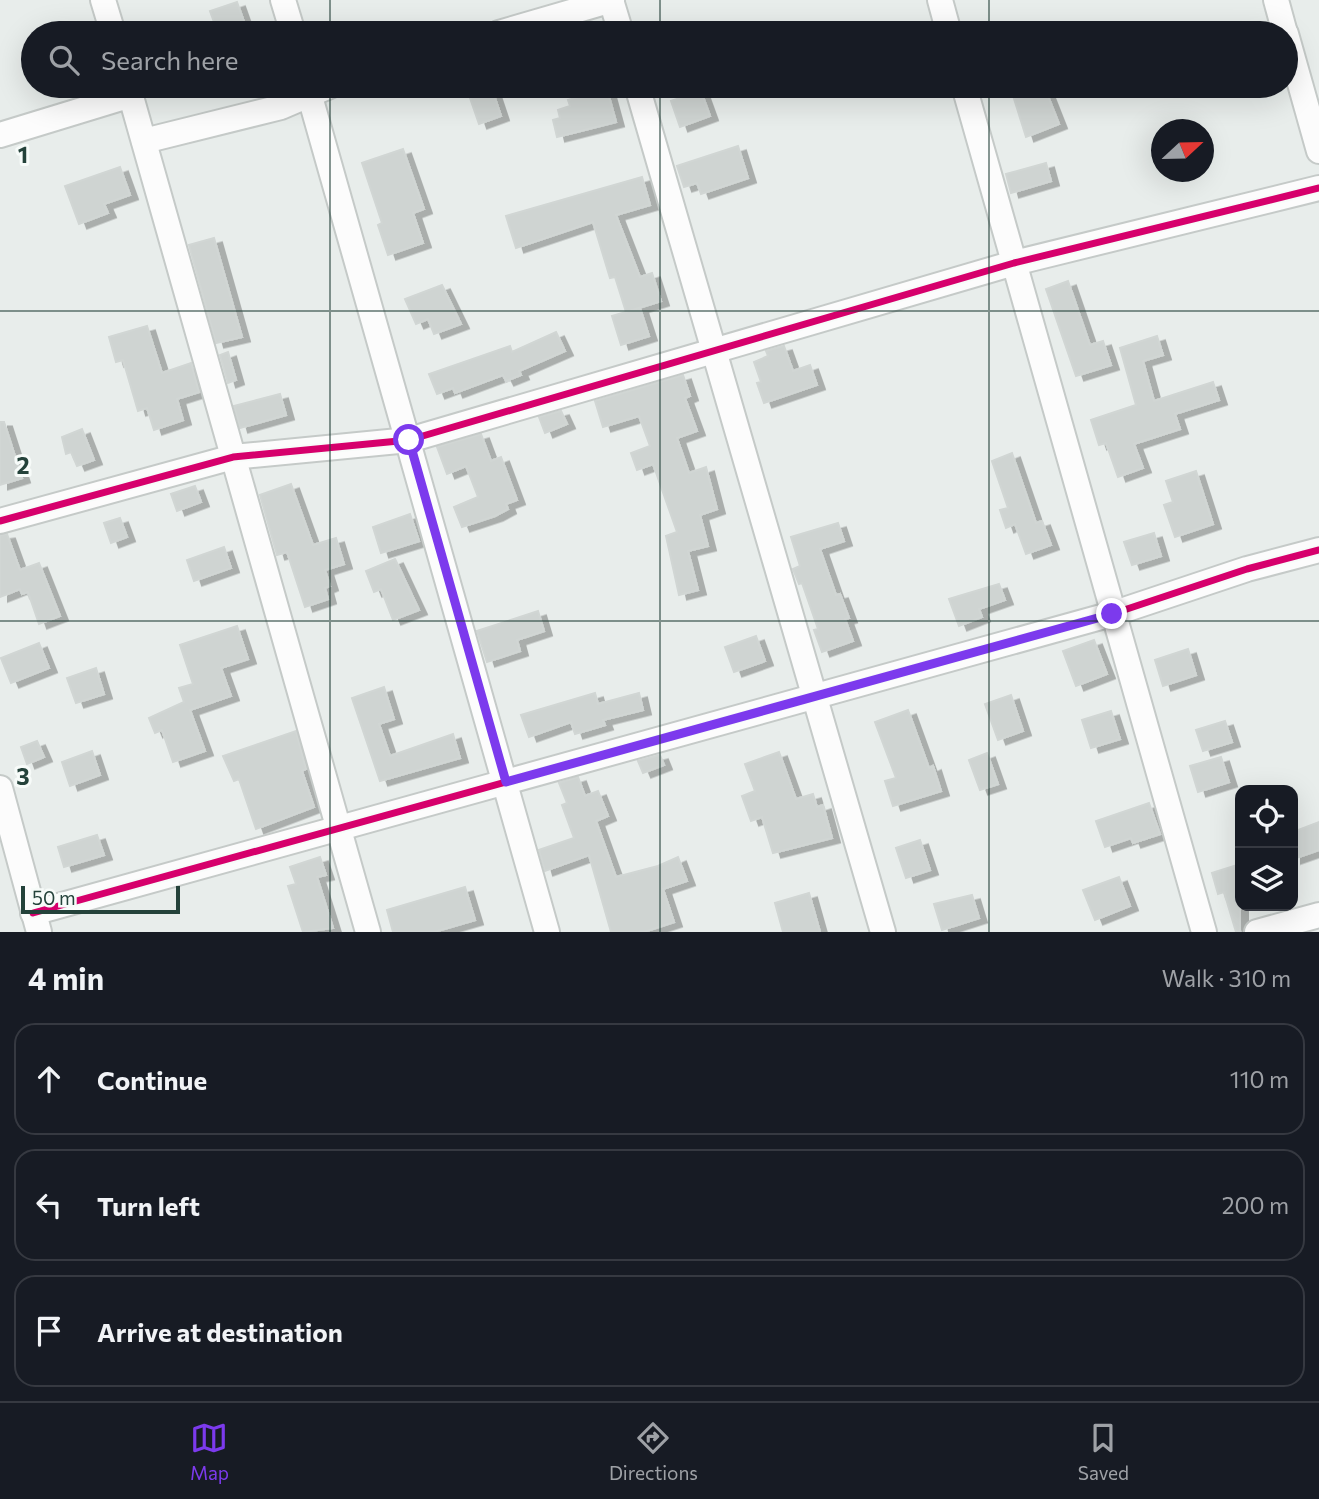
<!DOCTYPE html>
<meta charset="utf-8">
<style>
:root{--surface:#171b24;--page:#242831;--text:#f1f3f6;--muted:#9ea1a6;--line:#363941;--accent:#7c3aed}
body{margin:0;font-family:Commissioner,sans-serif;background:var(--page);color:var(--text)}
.controls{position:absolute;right:21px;bottom:21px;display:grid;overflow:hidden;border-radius:14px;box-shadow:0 7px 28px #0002}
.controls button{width:63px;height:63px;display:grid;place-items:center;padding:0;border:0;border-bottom:2px solid var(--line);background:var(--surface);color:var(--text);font:35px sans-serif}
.compass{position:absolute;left:1151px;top:119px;width:63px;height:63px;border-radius:50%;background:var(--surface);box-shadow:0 7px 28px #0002;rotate:68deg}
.scale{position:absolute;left:21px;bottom:18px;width:159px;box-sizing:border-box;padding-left:7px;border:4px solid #24423a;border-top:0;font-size:19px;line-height:24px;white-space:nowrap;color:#24423a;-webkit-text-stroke:5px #f7fbf9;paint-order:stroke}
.stop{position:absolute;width:21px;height:21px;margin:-16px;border:5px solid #7c3aed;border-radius:50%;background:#fff}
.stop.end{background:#7c3aed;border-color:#fff;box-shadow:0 2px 7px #0008}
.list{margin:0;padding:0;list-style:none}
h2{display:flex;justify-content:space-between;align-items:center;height:91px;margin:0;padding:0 28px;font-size:30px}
h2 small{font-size:23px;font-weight:400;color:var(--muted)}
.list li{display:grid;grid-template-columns:46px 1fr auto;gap:21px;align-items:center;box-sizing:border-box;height:112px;margin:0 14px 14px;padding:0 14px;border:2px solid var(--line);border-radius:21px}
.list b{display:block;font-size:26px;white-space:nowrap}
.list em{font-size:23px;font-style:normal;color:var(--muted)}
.icon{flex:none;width:38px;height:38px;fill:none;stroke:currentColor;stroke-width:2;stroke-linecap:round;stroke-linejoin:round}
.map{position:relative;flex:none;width:1319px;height:932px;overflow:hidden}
.search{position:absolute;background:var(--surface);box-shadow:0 7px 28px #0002;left:21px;right:21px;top:21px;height:77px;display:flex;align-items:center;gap:18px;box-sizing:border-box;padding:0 24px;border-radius:38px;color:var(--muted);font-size:26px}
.sheet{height:469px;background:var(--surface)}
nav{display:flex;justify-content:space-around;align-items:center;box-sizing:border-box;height:98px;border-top:2px solid var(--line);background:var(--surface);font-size:19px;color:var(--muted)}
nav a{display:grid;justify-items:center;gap:4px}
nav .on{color:var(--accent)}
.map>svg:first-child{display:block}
</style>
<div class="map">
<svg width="1319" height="932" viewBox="0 0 1319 932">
<defs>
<filter id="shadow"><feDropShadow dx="8" dy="4.5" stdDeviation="0" flood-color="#0004"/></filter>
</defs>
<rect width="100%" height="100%" fill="#e8edeb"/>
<g fill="#cfd4d2" stroke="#d1d6d4" stroke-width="2" filter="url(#shadow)">
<polygon points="237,2 248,33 218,33 210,11"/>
<polygon points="470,86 491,86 501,116 479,124 470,98 474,96"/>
<polygon points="1010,86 1044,86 1059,124 1026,137"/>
<polygon points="607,89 616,122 557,137 553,120 560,118 558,110 570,106 568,100"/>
<polygon points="701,91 710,116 680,127 671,101"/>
<polygon points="738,146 748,178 701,194 697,183 684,187 677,166"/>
<polygon points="403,149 424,209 413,213 423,243 388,255 378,225 382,223 362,163"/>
<polygon points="1046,163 1051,181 1011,193 1006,174"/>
<polygon points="120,167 130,195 104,204 108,213 79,224 65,186"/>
<polygon points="642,177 650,205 616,215 640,277 652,273 661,301 626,312 615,277 610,278 593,222 516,248 506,216"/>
<polygon points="214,238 242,337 216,343 189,245"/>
<polygon points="1068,281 1090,345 1103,341 1111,365 1076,376 1046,289"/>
<polygon points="442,285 461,324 434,334 428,319 416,324 405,299"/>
<polygon points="640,308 649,336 621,345 612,316"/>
<polygon points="147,326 162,373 191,363 199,392 177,399 183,420 154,430 147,408 138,411 123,360 116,362 109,337"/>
<polygon points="556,332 565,351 519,371 521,375 506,381 503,375 455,393 453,388 437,394 429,374 510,346 512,352"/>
<polygon points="1157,336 1163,355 1143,361 1154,401 1213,382 1219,400 1175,414 1180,429 1134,444 1143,468 1118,477 1106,443 1099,445 1091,420 1136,405 1120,348"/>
<polygon points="784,346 793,371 810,365 817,385 764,403 757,383 761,382 754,362 768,356 766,351"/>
<polygon points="228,352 236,380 228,383 220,355"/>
<polygon points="683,375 690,396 685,398 697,431 677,438 689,473 706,467 717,509 700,515 708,546 688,551 698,590 679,595 666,536 677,532 653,464 637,470 631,453 650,446 639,416 603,427 595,401"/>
<polygon points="280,394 286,415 240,428 234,406"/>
<polygon points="561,411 567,424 545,433 539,417"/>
<polygon points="0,422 4,422 22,478 0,485"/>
<polygon points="82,429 94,460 77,466 71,452 66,454 62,437"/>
<polygon points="481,434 491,461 501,457 517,500 506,504 508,509 495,516 462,527 454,507 478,497 466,466 447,474 437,447"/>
<polygon points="1012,453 1036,523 1042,521 1051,545 1026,554 1015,524 1006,528 1000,510 1008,508 992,461"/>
<polygon points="1196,471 1213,524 1175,537 1164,505 1173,502 1166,481"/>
<polygon points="291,484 313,545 336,538 344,564 325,570 330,586 325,588 328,599 305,607 287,552 277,555 260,495"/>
<polygon points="195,486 201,502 177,511 171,494"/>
<polygon points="410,514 419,541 381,553 373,527"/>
<polygon points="120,518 127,537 111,543 104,523"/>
<polygon points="838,523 844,541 820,549 836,595 840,594 849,618 845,619 853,641 822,652 814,630 818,629 802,583 799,584 793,569 800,566 791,537"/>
<polygon points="1154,533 1161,556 1132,565 1124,542"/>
<polygon points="7,534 20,570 39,563 60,616 39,624 28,592 22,594 20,589 0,597 0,535"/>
<polygon points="224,547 231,568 194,581 187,560"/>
<polygon points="395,559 419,610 393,620 381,589 374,592 366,571"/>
<polygon points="999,584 1005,600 979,609 982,617 959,626 949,599"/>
<polygon points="538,611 544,631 517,640 520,651 487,662 477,631"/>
<polygon points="237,626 248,659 221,668 231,696 190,710 205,751 173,762 162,730 155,733 149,718 184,702 179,688 193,684 180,645"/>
<polygon points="756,636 765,661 734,672 725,647"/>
<polygon points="1094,640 1107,674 1076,686 1063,651"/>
<polygon points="39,643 49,668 11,683 1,658"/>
<polygon points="1188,649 1196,675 1163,686 1155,660"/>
<polygon points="96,668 104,694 76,703 67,678"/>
<polygon points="384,687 394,719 379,724 390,756 453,734 460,758 380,781 352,698"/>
<polygon points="595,693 598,704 639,693 643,710 603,720 605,725 575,734 571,722 529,737 521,715"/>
<polygon points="1011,695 1023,731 998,740 985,704"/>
<polygon points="908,710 929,768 933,766 941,791 893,806 885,781 896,778 875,722"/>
<polygon points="1111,711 1120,739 1091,748 1082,720"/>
<polygon points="1225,721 1232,742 1203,751 1196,730"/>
<polygon points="296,731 306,769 302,771 314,807 256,829 239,779 234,781 223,756"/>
<polygon points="37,741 44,757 27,764 21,747"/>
<polygon points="92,751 100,775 70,786 62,762"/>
<polygon points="779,752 796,799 813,794 817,807 823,805 832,838 773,853 762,817 751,821 742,796 755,791 745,764"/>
<polygon points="987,753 998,784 980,790 969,760"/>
<polygon points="660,755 664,765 643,773 638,761"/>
<polygon points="1221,757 1229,782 1198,792 1190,766"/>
<polygon points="578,777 585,796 598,791 608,816 596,821 616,877 658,866 678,857 687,881 663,889 674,922 644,932 611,932 589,855 545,871 539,850 574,838 562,805 567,803 559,783"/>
<polygon points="1149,803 1160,834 1133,843 1131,838 1105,847 1096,821"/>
<polygon points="1319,822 1319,850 1293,859 1293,832"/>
<polygon points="97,835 104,855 64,867 58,847"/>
<polygon points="920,840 930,870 906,878 896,848"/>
<polygon points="320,857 326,875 317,877 333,928 303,932 288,886 296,884 290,867"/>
<polygon points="1240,864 1240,931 1236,932 1224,892 1218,894 1212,873"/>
<polygon points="1119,877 1130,906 1095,920 1083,890"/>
<polygon points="465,887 475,920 434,932 393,932 387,910"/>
<polygon points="809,893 820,932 783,932 775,903"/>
<polygon points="972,895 979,918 942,930 934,904"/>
</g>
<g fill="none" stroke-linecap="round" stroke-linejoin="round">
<g stroke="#c5cac8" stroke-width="28">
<g id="minor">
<polyline points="103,0 113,33"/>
<polyline points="283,0 293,33"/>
<polyline points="611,0 621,33"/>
<polyline points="940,0 949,33"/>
<polyline points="1276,0 1285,33"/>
<polyline points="499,33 612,0"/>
<polyline points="1286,34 1319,151"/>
<polyline points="128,86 368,932"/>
<polyline points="307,86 547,932"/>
<polyline points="637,86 883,932"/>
<polyline points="964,86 1204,932"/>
<polyline points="0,135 131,95"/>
<polyline points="144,141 281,107 330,86"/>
<polyline points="0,521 233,457 409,440 1014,263 1319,188"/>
<polyline points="0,788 39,932"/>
<polyline points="33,913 1112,614 1247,569 1319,550"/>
<polyline points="1257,932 1319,915"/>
</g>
</g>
<use href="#minor" stroke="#fcfcfc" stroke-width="24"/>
<g stroke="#f7fbf9" stroke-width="11">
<g id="cycleway">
<polyline points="0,521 233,457 409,440 1014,263 1319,188"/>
<polyline points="33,913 1112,614 1247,569 1319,550"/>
</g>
</g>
<use href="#cycleway" stroke="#d6006c" stroke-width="7"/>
</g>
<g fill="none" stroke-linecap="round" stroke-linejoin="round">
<polyline stroke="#7c3aed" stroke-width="9" points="409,440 506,782 1112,614"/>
</g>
<path fill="none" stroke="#24423a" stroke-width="2" stroke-opacity="0.55" d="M330 0V33M660 0V33M989 0V33M330 86V932M660 86V932M989 86V932M0 311H1319M0 621H1319"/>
<g font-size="23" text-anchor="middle" font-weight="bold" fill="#24423a" stroke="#f7fbf9" stroke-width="6" stroke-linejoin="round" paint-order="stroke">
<text x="23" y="163">1</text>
<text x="23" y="474">2</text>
<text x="23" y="785">3</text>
</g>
</svg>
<div class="controls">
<button><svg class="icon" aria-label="locate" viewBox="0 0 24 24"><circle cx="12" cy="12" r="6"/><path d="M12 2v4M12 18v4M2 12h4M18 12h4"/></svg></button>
<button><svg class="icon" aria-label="layers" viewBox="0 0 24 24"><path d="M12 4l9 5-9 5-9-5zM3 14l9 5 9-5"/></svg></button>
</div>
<svg class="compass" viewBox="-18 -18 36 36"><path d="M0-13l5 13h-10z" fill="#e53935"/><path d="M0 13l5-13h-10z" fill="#9ea1a6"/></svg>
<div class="scale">50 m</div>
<div class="stop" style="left:409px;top:440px"></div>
<div class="stop end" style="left:1112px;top:614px"></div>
<div class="search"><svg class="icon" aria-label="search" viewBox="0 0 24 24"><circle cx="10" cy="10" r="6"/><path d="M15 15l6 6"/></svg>Search here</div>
</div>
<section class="sheet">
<h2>4 min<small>Walk · 310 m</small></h2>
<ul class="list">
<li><svg class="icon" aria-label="ahead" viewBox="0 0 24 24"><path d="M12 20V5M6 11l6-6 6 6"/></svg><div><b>Continue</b></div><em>110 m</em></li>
<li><svg class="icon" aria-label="left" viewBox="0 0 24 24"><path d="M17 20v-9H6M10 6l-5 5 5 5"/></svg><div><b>Turn left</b></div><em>200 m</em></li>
<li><svg class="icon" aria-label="arrive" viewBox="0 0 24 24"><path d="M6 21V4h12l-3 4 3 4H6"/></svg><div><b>Arrive at destination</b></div></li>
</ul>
</section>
<nav>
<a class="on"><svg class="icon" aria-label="map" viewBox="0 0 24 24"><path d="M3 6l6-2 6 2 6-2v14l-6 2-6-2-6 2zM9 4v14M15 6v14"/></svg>Map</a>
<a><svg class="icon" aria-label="directions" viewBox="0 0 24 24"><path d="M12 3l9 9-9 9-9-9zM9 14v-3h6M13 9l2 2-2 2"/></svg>Directions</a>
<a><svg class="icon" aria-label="saved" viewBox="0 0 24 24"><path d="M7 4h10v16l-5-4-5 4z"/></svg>Saved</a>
</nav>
